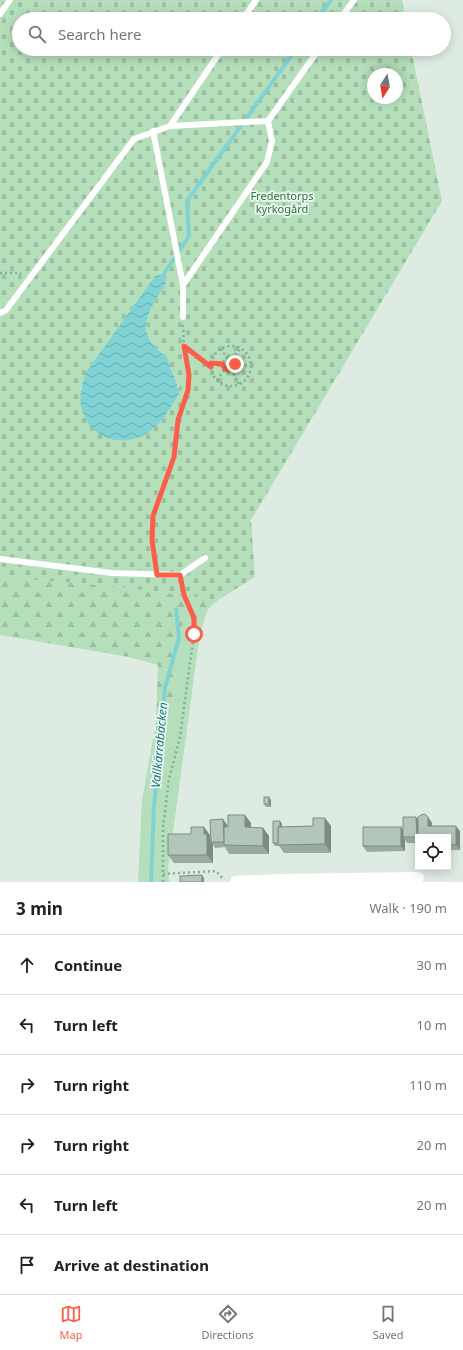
<!DOCTYPE html>
<meta charset="utf-8">
<style>
:root{--surface:#fff;--page:#f2f2f2;--text:#202124;--muted:#757577;--line:#e0e0e0;--accent:#fd5e4a}
body{margin:0;font-family:"Noto Sans",sans-serif;background:var(--page);color:var(--text)}
.controls{position:absolute;right:12px;bottom:12px;display:grid;overflow:hidden;border-radius:0px;box-shadow:0 2px 10px #0003}
.controls button{width:36px;height:36px;display:grid;place-items:center;padding:0;border:0;border-bottom:1px solid var(--line);background:var(--surface);color:var(--text);font:20px sans-serif}
.compass{position:absolute;left:367px;top:68px;width:36px;height:36px;border-radius:50%;background:var(--surface);box-shadow:0 2px 10px #0003;rotate:191deg}
.stop{position:absolute;width:12px;height:12px;margin:-9px;border:3px solid #fd5e4a;border-radius:50%;background:#fff}
.stop.end{background:#fd5e4a;border-color:#fff;box-shadow:0 1px 4px #0008}
.list{margin:0;padding:0;list-style:none}
h2{display:flex;justify-content:space-between;align-items:center;height:52px;margin:0;padding:0 16px;font-size:17px}
h2 small{font-size:13px;font-weight:400;color:var(--muted)}
.list li{display:grid;grid-template-columns:26px 1fr auto;gap:12px;align-items:center;box-sizing:border-box;height:60px;padding:0 16px;border-top:1px solid var(--line)}
.list b{display:block;font-size:15px;white-space:nowrap}
.list em{font-size:13px;font-style:normal;color:var(--muted)}
.icon{flex:none;width:22px;height:22px;fill:none;stroke:currentColor;stroke-width:2;stroke-linecap:round;stroke-linejoin:round}
.map{position:relative;flex:none;width:463px;height:882px;overflow:hidden}
.search{position:absolute;background:var(--surface);box-shadow:0 2px 10px #0003;left:12px;right:12px;top:12px;height:44px;display:flex;align-items:center;gap:10px;box-sizing:border-box;padding:0 14px;border-radius:22px;color:var(--muted);font-size:15px}
.sheet{height:412px;background:var(--surface)}
nav{display:flex;justify-content:space-around;align-items:center;box-sizing:border-box;height:56px;border-top:1px solid var(--line);background:var(--surface);font-size:11px;color:var(--muted)}
nav a{display:grid;justify-items:center;gap:2px}
nav .on{color:var(--accent)}
.map>svg:first-child{display:block}
</style>
<div class="map">
<svg width="463" height="882" viewBox="0 0 463 882">
<defs>
<pattern id="forest-firs" width="22" height="20" patternUnits="userSpaceOnUse"><rect width="22" height="20" fill="#b5deba"/><path d="M5 1l3.5 6h-7zM16 11l3.5 6h-7z" fill="#9bbfa0"/></pattern>
<pattern id="cemetery-stones" width="16" height="16" patternUnits="userSpaceOnUse"><rect width="16" height="16" fill="#b5deba"/><path d="M2 7V4a2 2 0 0 1 4 0v3zM10 15v-3a2 2 0 0 1 4 0v3z" fill="#9bbfa0"/></pattern>
<pattern id="water-waves" width="16" height="10" patternUnits="userSpaceOnUse"><rect width="16" height="10" fill="#80d3d5"/><path d="M0 5q4-4 8 0t8 0" fill="none" stroke="#68acad"/></pattern>
</defs>
<rect width="100%" height="100%" fill="#deebe3"/>
<polygon fill="#b5deba" points="184,608 208,609 200,633 168,869 169,882 138,882 142,800 156,722 171,712"/>
<polygon fill="url(#forest-firs)" points="0,577 112,586 218,600 208,609 184,608 171,712 156,722 158,665 129,657 0,635"/>
<path fill="url(#cemetery-stones)" fill-rule="evenodd" d="M0 0H402L405 19H19V49H411L442 201 251 520 255 577 218 600 112 586 0 577ZM373 74H397V98H373ZM164 275 166 284C147 312 133 333 167 357L170 370 179 388 80 390 86 372 155 276Z"/>
<path fill="url(#water-waves)" d="M164 274 166 284C147 312 133 333 167 357 170 370 178 382 179 394 170 408 161 426 146 434 122 448 90 439 82 410 78 397 82 384 86 372L155 276Z"/>
<g fill="none" stroke-linecap="round" stroke-linejoin="round">
<g stroke="#80d3d5" stroke-width="4">
<polyline points="317,19 331,0"/>
<polyline points="164,274 189,236 187,201 296,49"/>
<polyline points="151,882 154,807 165,688 179,637 176,609"/>
</g>
<g stroke="#7cb19a" stroke-width="2.5" stroke-dasharray="2 3" stroke-linecap="butt">
<polyline points="0,273 21,273"/>
<polyline points="183,325 184,346 211,367"/>
<circle cx="231" cy="366" r="20"/>
<polyline points="222,348 226,358"/>
<circle cx="229" cy="364" r="6"/>
<polyline points="232,359 241,348"/>
<polyline points="211,363 223,364"/>
<polyline points="235,364 251,366"/>
<polyline points="231,369 239,384"/>
<polyline points="217,380 225,369"/>
<polyline points="156,566 152,540 153,516 174,457 178,420 188,390 189,375 184,346"/>
<polyline points="163,874 216,871 224,880"/>
<polyline points="163,882 163,827 169,779 180,737 195,626 181,584"/>
</g>
<g stroke="#fff" stroke-width="6">
<polyline points="0,14 10,0"/>
<polyline points="243,19 256,0"/>
<polyline points="340,19 354,0"/>
<polyline points="170,126 268,121"/>
<polyline points="153,131 183,285"/>
<polyline points="0,313 6,310 134,139 170,126 222,49"/>
<polyline points="183,317 183,285 267,162 272,141 268,121 319,49"/>
<polyline points="0,559 112,573 180,575 205,558"/>
</g>
<g stroke="#fff" stroke-width="12">
<polyline points="282,880 418,878"/>
<polyline points="236,882 282,880 282,882"/>
</g>
</g>
<g fill="#9aaaa2">
<polygon points="271,800 271,807 266,807 264,804"/>
<polygon points="416,817 418,819 428,817 432,823 432,826 460,831 460,850 448,850 448,837 418,843 407,843 405,840 405,851 367,852 363,846 401,827 403,830"/>
<polygon points="325,818 331,826 331,853 284,853 279,846 275,846 273,843 280,821 282,824 282,827 313,826"/>
<polygon points="223,819 227,825 227,827 251,823 251,828 263,828 269,836 269,854 229,854 225,847 215,848 213,844 213,863 174,863 168,855 210,835 210,838 211,840"/>
</g>
<g fill="#7d8b84">
<polygon points="269,797 271,800 271,807 269,804"/>
<polygon points="245,815 251,823 251,836 245,827"/>
<polygon points="416,817 420,822 418,839 417,837"/>
<polygon points="428,817 432,823 432,832 428,826"/>
<polygon points="325,818 331,826 331,853 325,844"/>
<polygon points="223,819 227,825 228,845 224,842"/>
<polygon points="280,821 282,824 282,845"/>
<polygon points="456,826 460,831 460,850 456,845"/>
<polygon points="204,827 210,835 210,838 213,842 211,842 213,844 213,863 207,855 204,834"/>
<polygon points="401,827 405,832 403,837 405,840 405,851 401,846"/>
<polygon points="263,828 269,836 269,854 263,846"/>
<polygon points="202,875 204,878 204,882 202,882"/>
</g>
<g fill="#b3c6bc" stroke="#7d8b84">
<rect x="264" y="797" width="5" height="7"/>
<polygon points="425,814 428,817 428,826 456,826 456,845 448,845 448,837 418,837 418,817 421,815"/>
<polygon points="228,815 245,815 245,827 263,828 263,846 224,845 224,827 228,827"/>
<polygon points="403,817 416,817 417,837 403,837"/>
<polygon points="313,818 325,818 325,844 278,845 278,827 313,826"/>
<polygon points="223,819 224,842 211,842 210,820"/>
<polygon points="273,821 280,821 280,827 278,827 278,843 273,843"/>
<polygon points="191,827 204,827 204,834 207,834 207,855 168,855 168,834 191,834"/>
<rect x="363" y="827" width="38" height="19"/>
<polygon points="202,875 202,882 180,882 180,876"/>
</g>
<g fill="none" stroke-linecap="round" stroke-linejoin="round">
<polyline stroke="#fd5e4a" stroke-width="5" points="194,634 194,618 184,595 180,575 157,575 152,540 153,516 174,457 178,420 188,390 189,375 184,346 211,367 211,363 222,364 225,369 230,370 235,364"/>
</g>
<g text-anchor="middle" dominant-baseline="central" stroke-width="3.5" stroke-linejoin="round" paint-order="stroke">
<g font-size="11" fill="#25763a" stroke="#eef8f2">
<text x="282" y="195">Fredentorps<tspan x="282" dy="13">kyrkogård</tspan></text>
</g>
<g font-size="12" font-style="italic" fill="#14787c" stroke="#eef8f2">
<text transform="translate(159 745) rotate(-85)">Vallkärrabäcken</text>
</g>
</g>
</svg>
<div class="controls">
<button><svg class="icon" aria-label="locate" viewBox="0 0 24 24"><circle cx="12" cy="12" r="6"/><path d="M12 2v4M12 18v4M2 12h4M18 12h4"/></svg></button>
</div>
<svg class="compass" viewBox="-18 -18 36 36"><path d="M0-13l5 13h-10z" fill="#e53935"/><path d="M0 13l5-13h-10z" fill="#757577"/></svg>
<div class="stop" style="left:194px;top:634px"></div>
<div class="stop end" style="left:235px;top:364px"></div>
<div class="search"><svg class="icon" aria-label="search" viewBox="0 0 24 24"><circle cx="10" cy="10" r="6"/><path d="M15 15l6 6"/></svg>Search here</div>
</div>
<section class="sheet">
<h2>3 min<small>Walk · 190 m</small></h2>
<ul class="list">
<li><svg class="icon" aria-label="ahead" viewBox="0 0 24 24"><path d="M12 20V5M6 11l6-6 6 6"/></svg><div><b>Continue</b></div><em>30 m</em></li>
<li><svg class="icon" aria-label="left" viewBox="0 0 24 24"><path d="M17 20v-9H6M10 6l-5 5 5 5"/></svg><div><b>Turn left</b></div><em>10 m</em></li>
<li><svg class="icon" aria-label="right" viewBox="0 0 24 24"><path d="M7 20v-9h11M14 6l5 5-5 5"/></svg><div><b>Turn right</b></div><em>110 m</em></li>
<li><svg class="icon" aria-label="right" viewBox="0 0 24 24"><path d="M7 20v-9h11M14 6l5 5-5 5"/></svg><div><b>Turn right</b></div><em>20 m</em></li>
<li><svg class="icon" aria-label="left" viewBox="0 0 24 24"><path d="M17 20v-9H6M10 6l-5 5 5 5"/></svg><div><b>Turn left</b></div><em>20 m</em></li>
<li><svg class="icon" aria-label="arrive" viewBox="0 0 24 24"><path d="M6 21V4h12l-3 4 3 4H6"/></svg><div><b>Arrive at destination</b></div></li>
</ul>
</section>
<nav>
<a class="on"><svg class="icon" aria-label="map" viewBox="0 0 24 24"><path d="M3 6l6-2 6 2 6-2v14l-6 2-6-2-6 2zM9 4v14M15 6v14"/></svg>Map</a>
<a><svg class="icon" aria-label="directions" viewBox="0 0 24 24"><path d="M12 3l9 9-9 9-9-9zM9 14v-3h6M13 9l2 2-2 2"/></svg>Directions</a>
<a><svg class="icon" aria-label="saved" viewBox="0 0 24 24"><path d="M7 4h10v16l-5-4-5 4z"/></svg>Saved</a>
</nav>
